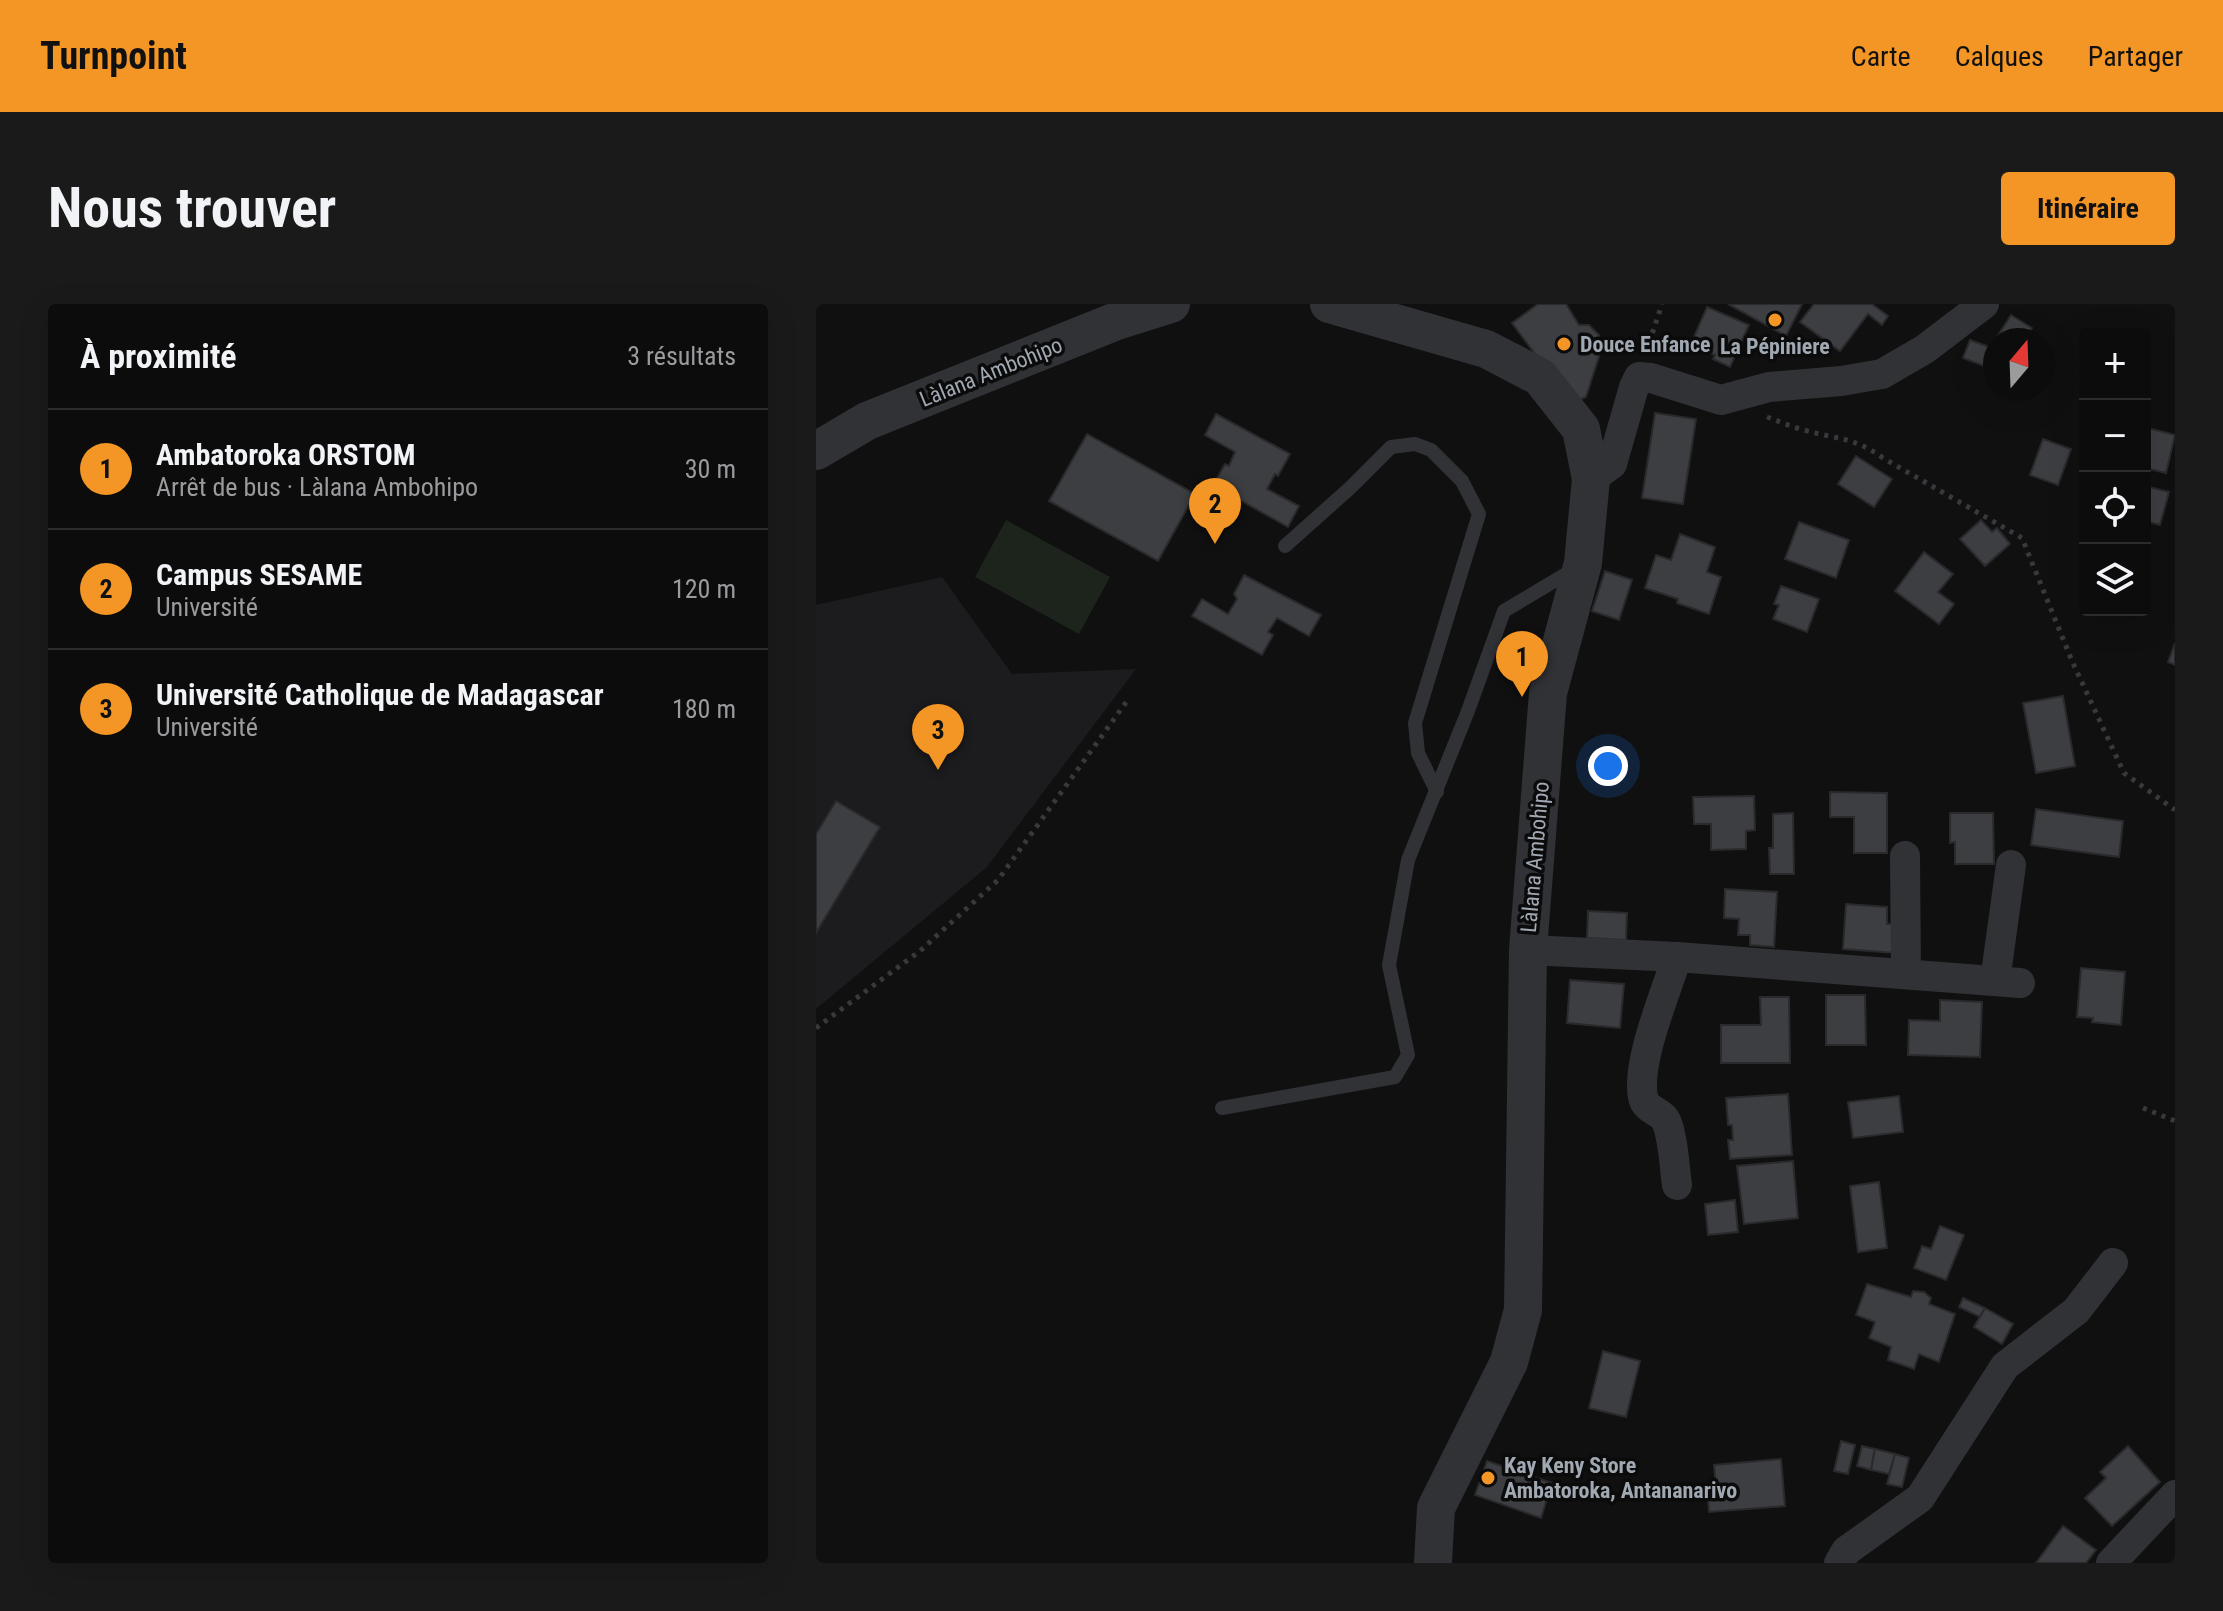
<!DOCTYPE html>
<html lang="fr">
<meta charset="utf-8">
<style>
:root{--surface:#0c0c0d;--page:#1a1a1b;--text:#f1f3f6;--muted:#9a9b9d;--line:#2c2c2e;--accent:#f49625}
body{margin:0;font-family:"Roboto Condensed",sans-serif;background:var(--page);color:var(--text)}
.controls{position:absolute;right:24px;top:24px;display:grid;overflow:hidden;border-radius:8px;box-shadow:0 8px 32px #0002}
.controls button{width:72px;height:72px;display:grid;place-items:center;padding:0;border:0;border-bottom:2px solid var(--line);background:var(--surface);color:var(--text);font:40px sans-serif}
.compass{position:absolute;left:1167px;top:24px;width:72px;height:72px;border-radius:50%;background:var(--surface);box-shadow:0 8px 32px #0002;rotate:19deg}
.you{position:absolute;left:792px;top:462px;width:28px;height:28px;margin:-20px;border:6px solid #fff;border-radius:50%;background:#1a73e8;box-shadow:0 0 0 12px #1a73e833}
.badge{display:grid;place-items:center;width:52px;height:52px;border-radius:50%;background:var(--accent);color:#111;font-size:26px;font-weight:700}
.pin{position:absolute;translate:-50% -66px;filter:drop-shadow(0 2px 4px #0008)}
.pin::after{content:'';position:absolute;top:42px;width:28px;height:24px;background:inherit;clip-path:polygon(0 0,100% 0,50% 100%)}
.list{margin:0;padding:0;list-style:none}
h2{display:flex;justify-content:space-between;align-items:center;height:104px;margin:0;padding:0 32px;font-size:34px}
h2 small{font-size:26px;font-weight:400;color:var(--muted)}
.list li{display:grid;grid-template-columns:52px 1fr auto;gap:24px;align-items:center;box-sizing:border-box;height:120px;padding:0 32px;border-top:2px solid var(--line)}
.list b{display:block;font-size:30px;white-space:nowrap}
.list p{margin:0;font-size:26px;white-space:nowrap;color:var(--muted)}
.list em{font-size:26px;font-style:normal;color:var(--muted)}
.icon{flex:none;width:44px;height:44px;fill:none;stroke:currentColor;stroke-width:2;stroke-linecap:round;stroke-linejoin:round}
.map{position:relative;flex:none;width:1359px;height:1259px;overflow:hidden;border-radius:8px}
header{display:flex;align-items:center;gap:48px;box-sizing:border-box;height:112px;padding:0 40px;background:var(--accent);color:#111}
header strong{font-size:38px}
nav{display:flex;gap:44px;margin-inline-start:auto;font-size:28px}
.intro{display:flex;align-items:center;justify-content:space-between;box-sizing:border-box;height:192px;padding:0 48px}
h1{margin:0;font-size:56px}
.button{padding:20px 36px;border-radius:8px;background:var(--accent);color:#111;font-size:28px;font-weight:700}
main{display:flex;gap:48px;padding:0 48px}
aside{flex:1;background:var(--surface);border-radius:8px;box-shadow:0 8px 32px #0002}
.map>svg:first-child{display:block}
</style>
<header>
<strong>Turnpoint</strong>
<nav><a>Carte</a><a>Calques</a><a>Partager</a></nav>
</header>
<div class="intro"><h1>Nous trouver</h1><a class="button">Itinéraire</a></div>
<main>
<aside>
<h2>À proximité<small>3 résultats</small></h2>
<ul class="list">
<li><span class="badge">1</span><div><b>Ambatoroka ORSTOM</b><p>Arrêt de bus · Làlana Ambohipo</p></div><em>30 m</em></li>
<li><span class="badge">2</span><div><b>Campus SESAME</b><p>Université</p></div><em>120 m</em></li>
<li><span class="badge">3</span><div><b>Université Catholique de Madagascar</b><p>Université</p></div><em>180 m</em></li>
</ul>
</aside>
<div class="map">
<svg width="1359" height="1259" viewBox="0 0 1359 1259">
<rect width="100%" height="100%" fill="#101011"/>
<polygon fill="#1c1c1e" points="126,273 196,370 320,365 171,563 0,705 0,301"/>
<polygon fill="#1c241c" points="190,216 294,273 263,330 159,273"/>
<g fill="#3c3e41" stroke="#2a2a2d" stroke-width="2">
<polygon points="722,0 750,0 763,21 773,21 783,31 784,49 770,93 761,97 751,93 696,19"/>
<polygon points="912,0 986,0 970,32"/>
<polygon points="998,0 1056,0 1072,12 1066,21 1052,10 1024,47 984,18"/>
<polygon points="891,3 933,21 914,63 897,55 899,51 875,40"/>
<polygon points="1195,11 1216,24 1209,36 1179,36"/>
<polygon points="1154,36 1179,45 1179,66 1147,54"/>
<polygon points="839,109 880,115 867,200 826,194"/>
<polygon points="400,110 474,150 462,172 459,170 451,185 483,202 472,223 397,181 409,160 413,162 419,148 389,131"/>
<polygon points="1332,124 1359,131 1350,169 1329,164"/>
<polygon points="271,130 379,190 342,257 233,197"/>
<polygon points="1227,135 1255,145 1242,181 1214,171"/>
<polygon points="1040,152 1076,175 1058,203 1022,180"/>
<polygon points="1329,182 1353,188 1344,221 1329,217"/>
<polygon points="1165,216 1176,228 1181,224 1194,240 1169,262 1144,235"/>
<polygon points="983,218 1033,236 1020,274 969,255"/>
<polygon points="864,230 899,243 891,268 905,273 893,310 861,299 862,295 829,284 840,251 855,256"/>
<polygon points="1108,248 1137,270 1122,288 1138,300 1123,320 1079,287"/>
<polygon points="789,267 816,276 803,316 776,307"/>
<polygon points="428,271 505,311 493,332 461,314 452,328 457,331 446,351 376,312 386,295 412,310 421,295 418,290"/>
<polygon points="965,282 1003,295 991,328 957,315 963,301 958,300"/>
<polygon points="1359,339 1359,361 1352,358"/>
<polygon points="1247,392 1259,462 1220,469 1207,399"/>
<polygon points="1014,488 1071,489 1071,549 1038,549 1038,513 1014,513"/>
<polygon points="938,492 939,526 930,527 930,545 895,546 895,520 878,520 877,493"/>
<polygon points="20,497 64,523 0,629 0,530"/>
<polygon points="1220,505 1307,517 1303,553 1215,541"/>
<polygon points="977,509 978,570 954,570 953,544 957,544 957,510"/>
<polygon points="1134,509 1177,509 1178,560 1139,560 1139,538 1134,539"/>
<polygon points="909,585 961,588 958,643 934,641 934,631 922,631 923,615 908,614"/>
<polygon points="1030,600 1071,603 1071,620 1080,620 1079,649 1027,645"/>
<polygon points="772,607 811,609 810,636 771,634"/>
<polygon points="1265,664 1309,668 1305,721 1276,718 1277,714 1261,713"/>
<polygon points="754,676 808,680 804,724 751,719"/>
<polygon points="1010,691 1049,691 1050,741 1010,741"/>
<polygon points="944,693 973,693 974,759 905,759 905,721 945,721"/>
<polygon points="1124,696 1166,698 1164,753 1092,751 1093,716 1124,717"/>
<polygon points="972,790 976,851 914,855 912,836 917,836 916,821 912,821 910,794"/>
<polygon points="1083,792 1087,828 1037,834 1032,798"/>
<polygon points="977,857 982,914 928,920 921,862"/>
<polygon points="1063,878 1071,944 1042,948 1034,882"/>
<polygon points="919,896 922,928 892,931 889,900"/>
<polygon points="1124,922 1148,931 1130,976 1098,964 1106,942 1115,945"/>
<polygon points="1051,980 1095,993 1097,987 1108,988 1115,994 1113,1000 1139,1010 1123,1058 1103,1050 1098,1065 1072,1056 1075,1043 1053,1034 1059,1018 1040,1011"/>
<polygon points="1147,994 1169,1004 1164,1013 1143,1003"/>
<polygon points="1169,1004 1197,1020 1186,1040 1158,1023"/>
<polygon points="787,1047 824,1057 810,1113 773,1104"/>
<polygon points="1025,1137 1039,1141 1032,1170 1018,1167"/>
<polygon points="1046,1142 1059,1145 1055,1166 1041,1162"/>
<polygon points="1312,1142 1344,1178 1296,1222 1269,1194 1290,1174 1284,1168"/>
<polygon points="1059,1145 1079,1150 1073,1170 1055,1166"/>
<polygon points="1079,1150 1093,1154 1086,1183 1071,1180"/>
<polygon points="965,1155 969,1202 893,1208 891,1184 900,1183 898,1161"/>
<polygon points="671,1157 736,1179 725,1214 659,1191"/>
<polygon points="1247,1222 1280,1246 1270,1259 1220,1259"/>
</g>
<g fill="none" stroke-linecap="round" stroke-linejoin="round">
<g stroke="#37393d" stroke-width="5" stroke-dasharray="4 6" stroke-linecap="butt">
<polyline points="830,48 846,0"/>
<path d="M951 113C963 117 975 123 988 126 1022 136 1036 132 1067 154L1206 234 1256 357 1308 469 1359 506"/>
<polyline points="0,724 104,647 182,576 311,397"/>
<polyline points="1327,804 1359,817"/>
</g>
<g stroke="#313236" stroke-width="14">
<polyline points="469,242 534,184 575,143 599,140 615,146 646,177 663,210 599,419 602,449 621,488"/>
<polyline points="406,804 579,773 592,751 573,661 592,556 652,407 688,307 760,264"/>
</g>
<g stroke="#313236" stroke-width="30">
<polyline points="775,175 796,160 818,83 823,73 835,74 905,96 953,83 1025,77 1066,70 1109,45 1168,0"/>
<polyline points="1089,552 1090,670"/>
<polyline points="712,646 861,653 1204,679"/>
<path d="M861 653C850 688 820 758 827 793 830 808 846 806 851 819 858 838 858 861 861 881"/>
<polyline points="1179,677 1195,561"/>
<polyline points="1023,1259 1030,1247 1104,1194 1189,1062 1260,1007 1297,959"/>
<polyline points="1295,1259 1359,1191"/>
</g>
<g stroke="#313236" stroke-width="38">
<polyline points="513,0 670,45 724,73 765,125 775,175 767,259 732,389 712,646 707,1006 693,1058 620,1204 617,1259"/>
<polyline points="0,147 51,117 298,18 355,0"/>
</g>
</g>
<g fill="#f49625" stroke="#0b0b0c" stroke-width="3">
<circle cx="959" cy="16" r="8"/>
<circle cx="748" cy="40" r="8"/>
<circle cx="672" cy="1174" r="8"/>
</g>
<g text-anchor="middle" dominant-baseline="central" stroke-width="7" stroke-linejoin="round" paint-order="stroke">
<g font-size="22" font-weight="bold" fill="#a0a8b2" stroke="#0b0b0c" text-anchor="start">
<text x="764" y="40">Douce Enfance</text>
<text x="959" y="42" text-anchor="middle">La Pépiniere</text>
<text x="688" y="1161">Kay Keny Store<tspan x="688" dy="25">Ambatoroka, Antananarivo</tspan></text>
</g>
<g font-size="22" fill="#a0a8b2" stroke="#0b0b0c">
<text transform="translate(175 68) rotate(-22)">Làlana Ambohipo</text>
<text transform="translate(719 553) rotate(-85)">Làlana Ambohipo</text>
</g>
</g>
</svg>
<div class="controls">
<button>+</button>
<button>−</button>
<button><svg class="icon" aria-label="locate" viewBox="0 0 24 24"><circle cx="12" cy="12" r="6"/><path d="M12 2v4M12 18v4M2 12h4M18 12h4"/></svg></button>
<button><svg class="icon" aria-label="layers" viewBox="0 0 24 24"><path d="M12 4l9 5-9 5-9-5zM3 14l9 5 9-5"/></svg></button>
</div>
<svg class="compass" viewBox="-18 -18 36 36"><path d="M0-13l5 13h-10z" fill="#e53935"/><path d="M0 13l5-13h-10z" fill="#9a9b9d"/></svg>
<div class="you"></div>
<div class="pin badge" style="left:706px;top:393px">1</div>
<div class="pin badge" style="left:399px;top:240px">2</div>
<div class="pin badge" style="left:122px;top:466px">3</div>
</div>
</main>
